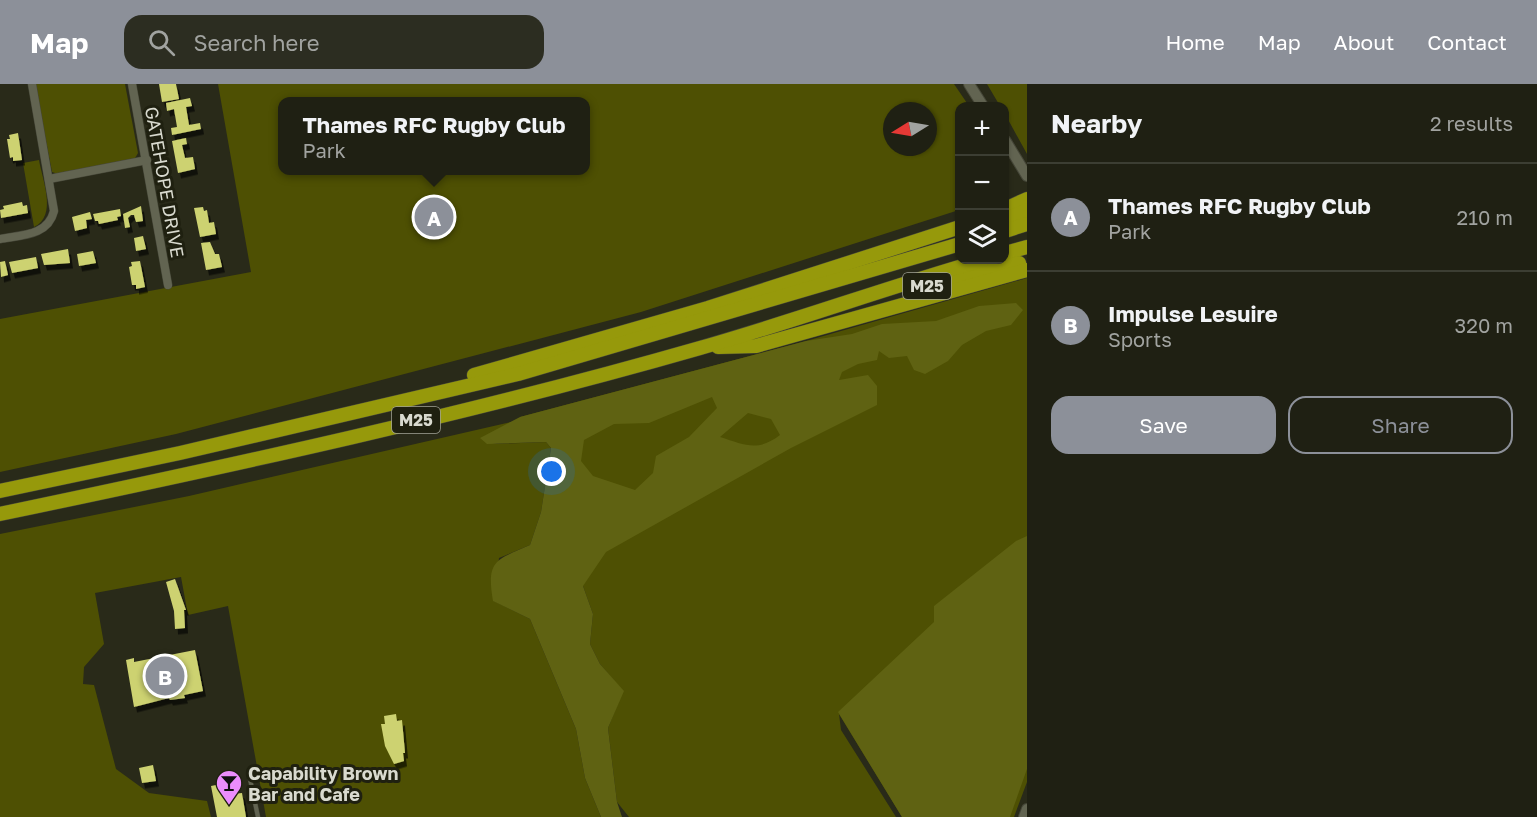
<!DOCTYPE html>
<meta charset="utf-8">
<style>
:root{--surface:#1f2013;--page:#2c2d21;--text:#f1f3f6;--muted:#a1a3a0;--line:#3c3e33;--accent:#8c9099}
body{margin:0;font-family:"Golos Text",sans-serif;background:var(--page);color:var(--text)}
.controls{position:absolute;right:18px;top:18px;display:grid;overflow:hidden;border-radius:12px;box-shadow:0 2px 4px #0004}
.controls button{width:54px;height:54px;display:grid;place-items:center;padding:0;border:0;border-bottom:2px solid var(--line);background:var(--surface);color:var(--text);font:30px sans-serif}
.compass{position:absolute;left:883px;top:18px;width:54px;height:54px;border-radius:50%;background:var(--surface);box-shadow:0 2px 4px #0004;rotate:259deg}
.you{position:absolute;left:552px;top:388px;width:21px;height:21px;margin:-15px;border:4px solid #fff;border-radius:50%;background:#1a73e8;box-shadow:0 0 0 9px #1a73e833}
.badge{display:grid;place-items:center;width:39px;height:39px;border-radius:50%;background:var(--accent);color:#fff;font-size:20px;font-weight:700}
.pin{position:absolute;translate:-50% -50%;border:3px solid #fff;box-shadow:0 2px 6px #0006}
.popup{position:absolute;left:278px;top:13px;width:312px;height:78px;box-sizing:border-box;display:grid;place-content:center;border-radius:12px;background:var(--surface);filter:drop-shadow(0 2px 4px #0005);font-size:20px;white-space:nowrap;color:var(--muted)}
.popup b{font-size:22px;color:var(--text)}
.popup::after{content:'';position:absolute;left:50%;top:100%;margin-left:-12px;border:12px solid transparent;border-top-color:var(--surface)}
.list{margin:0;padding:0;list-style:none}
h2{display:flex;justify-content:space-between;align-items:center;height:78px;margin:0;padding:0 24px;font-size:26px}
h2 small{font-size:20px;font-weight:400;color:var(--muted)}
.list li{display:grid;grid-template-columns:39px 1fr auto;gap:18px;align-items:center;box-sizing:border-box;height:108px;padding:0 24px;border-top:2px solid var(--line)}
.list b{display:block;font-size:22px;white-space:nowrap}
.list p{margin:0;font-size:20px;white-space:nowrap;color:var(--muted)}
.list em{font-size:20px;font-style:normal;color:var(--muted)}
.actions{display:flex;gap:12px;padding:18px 24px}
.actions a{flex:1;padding:14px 0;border:2px solid var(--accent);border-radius:18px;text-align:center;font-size:21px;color:var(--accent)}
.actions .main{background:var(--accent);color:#fff}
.icon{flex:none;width:33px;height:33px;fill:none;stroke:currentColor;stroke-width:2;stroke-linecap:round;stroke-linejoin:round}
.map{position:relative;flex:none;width:1027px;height:733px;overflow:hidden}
header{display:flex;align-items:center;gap:36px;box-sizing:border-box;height:84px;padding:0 30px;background:var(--accent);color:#fff}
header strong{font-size:28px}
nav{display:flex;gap:33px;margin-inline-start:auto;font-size:21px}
.search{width:420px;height:54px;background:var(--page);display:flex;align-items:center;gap:15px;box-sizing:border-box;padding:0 21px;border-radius:18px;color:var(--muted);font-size:22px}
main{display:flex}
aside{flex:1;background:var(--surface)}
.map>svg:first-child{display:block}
</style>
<header>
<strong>Map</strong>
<div class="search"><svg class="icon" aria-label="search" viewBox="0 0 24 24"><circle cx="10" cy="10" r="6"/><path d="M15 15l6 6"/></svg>Search here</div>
<nav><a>Home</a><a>Map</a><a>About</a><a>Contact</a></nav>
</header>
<main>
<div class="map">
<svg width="1027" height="733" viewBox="0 0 1027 733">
<defs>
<filter id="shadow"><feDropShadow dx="3" dy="5.5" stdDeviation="0" flood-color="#0009"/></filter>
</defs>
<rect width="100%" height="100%" fill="#292a19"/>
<g fill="#4e5003" fill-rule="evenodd">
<polygon points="35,0 125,0 138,69 134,76 58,90 52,88"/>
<path d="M218 0H954L969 22H960L959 126 641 228 176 350 0 388V235L251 188ZM282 18H586V86H282ZM892 27H928V63H892Z"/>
<polygon points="987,0 1027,0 1027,70 1005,30 1005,22 1000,22"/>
<path d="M39 76C42 95 58 132 34 143L23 79Z"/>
<polygon points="1027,194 1027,698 1014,733 902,733 839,630 841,646 896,733 629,733 617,718 608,644 623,607 600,580 590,560 593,530 583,502 558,346 492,360 546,358 551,364 541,428 530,461 499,474 494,517 530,535 576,645 585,694 601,733 266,733 228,522 188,531 181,493 95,509 104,560 84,583 83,600 94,601 116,685 149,709 207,717 211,733 0,733 0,450 189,412 520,336 520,333 806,257"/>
</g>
<g fill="#5f6212" fill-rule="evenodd">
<path d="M1016 219 1023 226 1011 241 986 247 962 261 948 277 925 290 914 286 907 272 889 274 879 267 877 276 858 280 842 288 839 296 868 291 877 302V321L791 364 606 468 583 502 593 530 590 560 600 580 624 607 608 644 617 718 622 733H601L585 694 576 645 530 535 493 517C486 476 496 476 530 461L541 428 551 364 546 358 487 360 480 354 520 333 806 257 852 250 882 240 936 237 979 222ZM712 313 717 324 689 353 656 372 653 389 635 406 593 392 581 377 584 356 614 340 649 339ZM748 329 771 335 780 351C758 368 745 361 720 353Z"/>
<polygon points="1027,452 1027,685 1010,733 902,733 838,628 934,538 934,522 1016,457"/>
</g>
<g fill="#cdd271" filter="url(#shadow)">
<polygon points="159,0 176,0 179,15 162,18"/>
<polygon points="190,14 192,22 186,23 189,41 200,39 201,45 172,51 171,44 177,43 174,25 167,27 166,19"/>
<polygon points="18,49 22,76 13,77 13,73 10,74 7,55 10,55 9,51"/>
<polygon points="186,54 187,60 182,61 185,74 193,73 195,85 178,89 172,57"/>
<polygon points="22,118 23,122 27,121 28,129 1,134 0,126 4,125 3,122"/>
<polygon points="141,122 143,137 136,138 134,131 131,131 128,134 130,143 125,144 123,130"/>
<polygon points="203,123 204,127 207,126 209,139 214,138 216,150 200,153 194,124"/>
<polygon points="120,125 121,132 117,133 118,136 99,140 98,137 95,137 93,130"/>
<polygon points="90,128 92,135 86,136 87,144 75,147 72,133"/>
<polygon points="143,152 146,165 136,167 134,154"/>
<polygon points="210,158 215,170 219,170 222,183 206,186 201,159"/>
<polygon points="68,165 70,179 44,181 41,170"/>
<polygon points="93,167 96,179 79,182 77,170"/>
<polygon points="36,173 38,184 12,189 9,178"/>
<polygon points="5,177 8,191 1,193 0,178"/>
<polygon points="140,177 145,203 136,205 136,201 132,201 129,183 132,182 131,178"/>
<polygon points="175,495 186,526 184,526 185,544 175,545 174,527 166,498"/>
<polygon points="195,566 203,607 184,611 185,614 170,616 169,614 134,623 126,576 134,574 134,578"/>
<polygon points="396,630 397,637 402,636 405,669 403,669 404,677 394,680 385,662 381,640 385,640 384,632"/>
<polygon points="153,681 156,697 142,699 139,684"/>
<polygon points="221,700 223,711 242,709 246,733 217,733 211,702"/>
</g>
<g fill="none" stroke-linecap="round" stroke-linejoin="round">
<g stroke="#464739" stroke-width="5">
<polyline id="lane" points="249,690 258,733"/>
</g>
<g stroke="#464739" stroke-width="9">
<g id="street">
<polyline points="132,0 168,201"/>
<polyline points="49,95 147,76"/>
<path d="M0 155C21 151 48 152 54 127L32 0"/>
</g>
</g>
<g stroke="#464739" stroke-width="12">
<g id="secondary">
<polyline points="969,0 983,22"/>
<polyline points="1005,56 1027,92"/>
<polyline points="1024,733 1027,725"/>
</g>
</g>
<g stroke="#464739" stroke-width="15">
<g id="highway">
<polyline points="1005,125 1027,115"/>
<polyline points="1005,136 1027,126"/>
<polyline points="1005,147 1027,140"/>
<polyline points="1005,169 1027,163"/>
<polyline points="913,205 1019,179"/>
<polyline points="718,263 756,262 1027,186"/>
<polyline points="474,291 708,224 960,143"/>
<polyline points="0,407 180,369 518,290 960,160"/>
<path d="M0 430C234 381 470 330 700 264 795 237 888 203 983 176"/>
</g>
</g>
<use href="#lane" stroke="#626451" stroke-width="4"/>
<use href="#street" stroke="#626451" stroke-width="8"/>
<use href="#secondary" stroke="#626451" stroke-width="10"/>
<use href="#highway" stroke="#96990b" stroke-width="14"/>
</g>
<defs>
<g id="bar-pin" transform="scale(1.35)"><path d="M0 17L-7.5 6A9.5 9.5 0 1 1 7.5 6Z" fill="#eb8dfc" stroke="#1f2010"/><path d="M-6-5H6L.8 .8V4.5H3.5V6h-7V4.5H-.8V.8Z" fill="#111"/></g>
</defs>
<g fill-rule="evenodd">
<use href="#bar-pin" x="229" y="699"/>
</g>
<g text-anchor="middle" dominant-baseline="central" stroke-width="6" stroke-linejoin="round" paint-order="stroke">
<g fill="#1f2010" stroke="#a1a296" stroke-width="1.5">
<rect x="903" y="189" width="48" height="26" rx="4.5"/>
<rect x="392" y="323" width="48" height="26" rx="4.5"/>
</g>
<g font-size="16" font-weight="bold" fill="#d9dacf">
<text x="927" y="202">M25</text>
<text x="416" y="336">M25</text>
</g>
<g font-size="18" fill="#d9dacf" stroke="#1f2010">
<text transform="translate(165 98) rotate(80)">GATEHOPE DRIVE</text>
</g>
<g font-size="18" font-weight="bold" fill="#d9dacf" stroke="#1f2010" text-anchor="start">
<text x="248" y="689">Capability Brown<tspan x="248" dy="21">Bar and Cafe</tspan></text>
</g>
</g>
</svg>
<div class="controls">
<button>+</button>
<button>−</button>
<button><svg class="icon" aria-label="layers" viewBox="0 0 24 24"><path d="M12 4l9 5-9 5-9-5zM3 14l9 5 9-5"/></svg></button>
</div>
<svg class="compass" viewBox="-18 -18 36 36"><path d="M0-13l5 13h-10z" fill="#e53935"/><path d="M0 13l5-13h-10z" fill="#a1a3a0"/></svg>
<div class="you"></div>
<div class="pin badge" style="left:434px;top:133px">A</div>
<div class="popup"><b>Thames RFC Rugby Club</b>Park</div>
<div class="pin badge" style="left:165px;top:592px">B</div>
</div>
<aside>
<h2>Nearby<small>2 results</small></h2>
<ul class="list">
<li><span class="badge">A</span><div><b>Thames RFC Rugby Club</b><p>Park</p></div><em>210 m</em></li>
<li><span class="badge">B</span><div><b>Impulse Lesuire</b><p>Sports</p></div><em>320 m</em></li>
</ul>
<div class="actions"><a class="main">Save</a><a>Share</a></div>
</aside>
</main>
